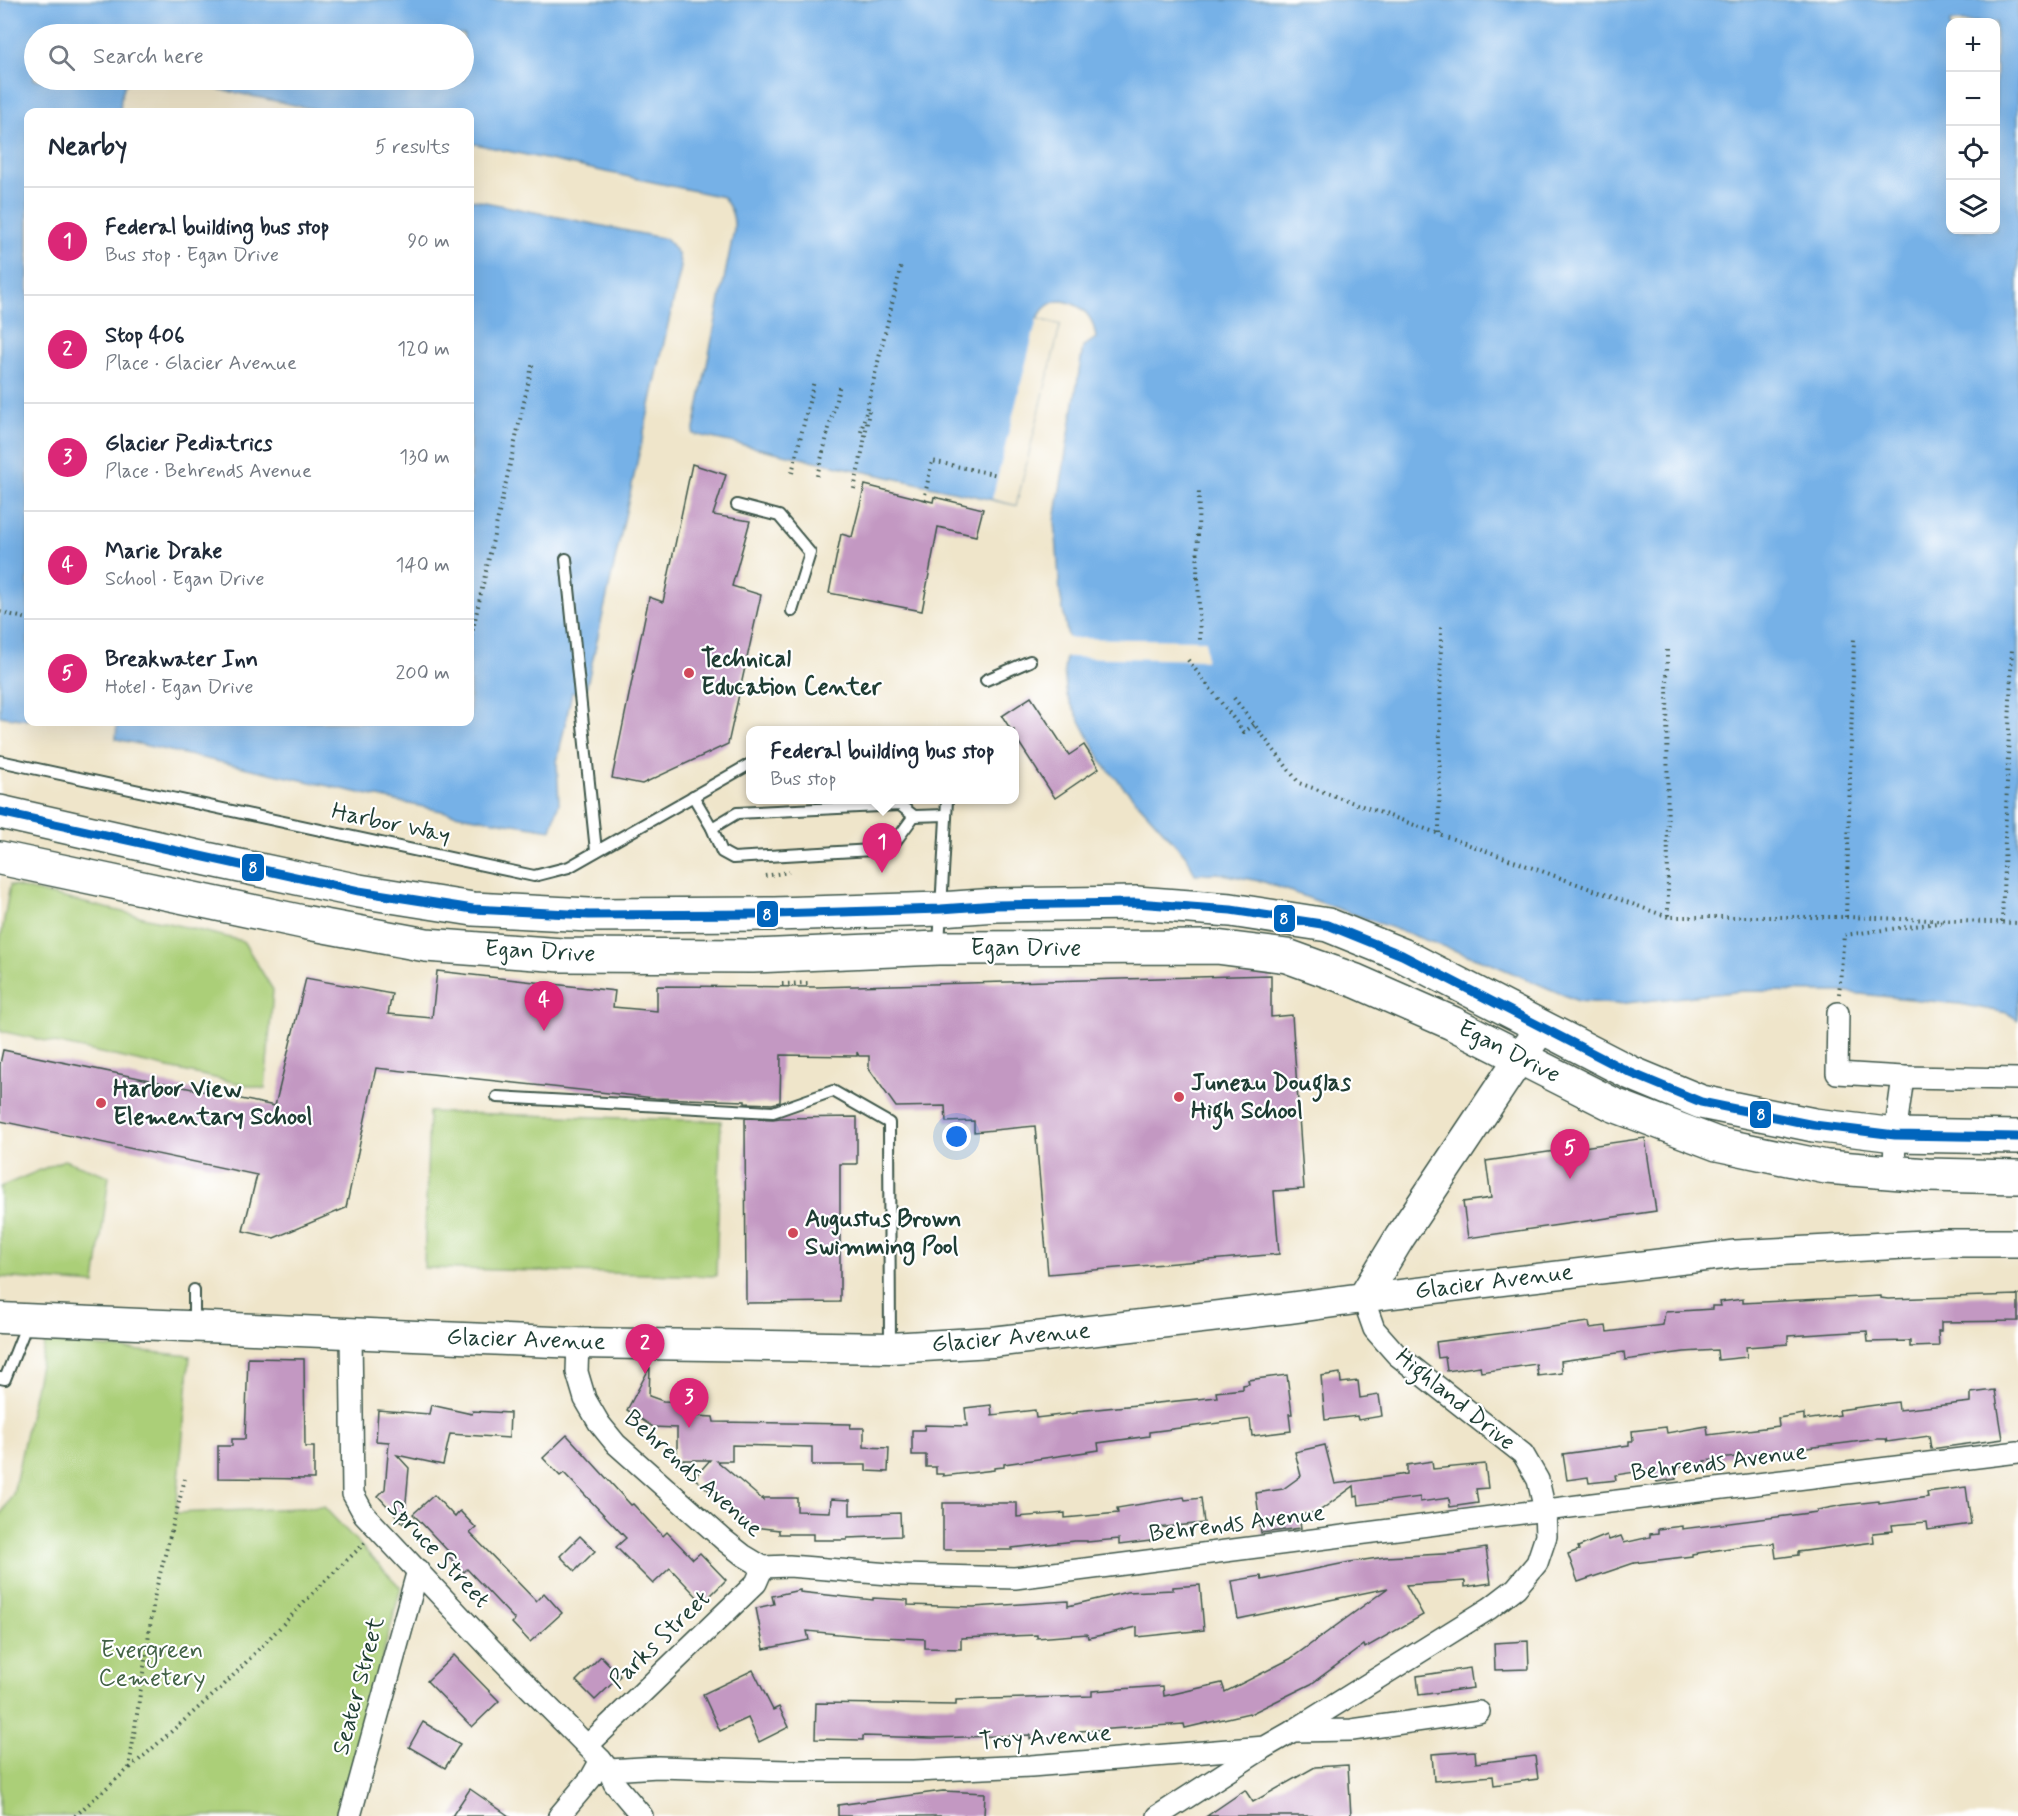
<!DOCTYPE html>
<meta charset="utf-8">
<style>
:root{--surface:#fff;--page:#f2f2f3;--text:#1f2937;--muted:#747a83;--line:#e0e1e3;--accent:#db2777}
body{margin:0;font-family:Mynerve,sans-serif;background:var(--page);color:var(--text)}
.controls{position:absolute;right:18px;top:18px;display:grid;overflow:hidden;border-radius:12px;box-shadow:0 6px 24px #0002}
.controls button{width:54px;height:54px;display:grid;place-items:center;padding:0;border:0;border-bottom:2px solid var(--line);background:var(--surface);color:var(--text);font:30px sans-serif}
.you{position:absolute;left:957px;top:1137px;width:21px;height:21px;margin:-15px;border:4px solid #fff;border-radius:50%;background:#1a73e8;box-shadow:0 0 0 9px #1a73e833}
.badge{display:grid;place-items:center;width:39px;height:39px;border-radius:50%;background:var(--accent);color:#fff;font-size:20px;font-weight:700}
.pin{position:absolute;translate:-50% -50px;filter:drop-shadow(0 2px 3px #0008)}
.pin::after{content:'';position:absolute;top:32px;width:21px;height:18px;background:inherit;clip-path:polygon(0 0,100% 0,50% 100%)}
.popup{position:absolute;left:746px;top:726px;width:273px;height:78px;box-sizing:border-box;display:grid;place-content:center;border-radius:12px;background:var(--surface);filter:drop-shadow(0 2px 4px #0005);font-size:20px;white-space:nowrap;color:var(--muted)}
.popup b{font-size:22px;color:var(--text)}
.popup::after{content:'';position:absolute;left:50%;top:100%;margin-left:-12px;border:12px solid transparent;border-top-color:var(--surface)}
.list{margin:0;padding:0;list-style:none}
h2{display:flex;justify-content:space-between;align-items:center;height:78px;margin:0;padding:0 24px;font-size:26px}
h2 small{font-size:20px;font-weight:400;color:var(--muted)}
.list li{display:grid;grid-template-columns:39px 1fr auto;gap:18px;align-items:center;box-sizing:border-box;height:108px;padding:0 24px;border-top:2px solid var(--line)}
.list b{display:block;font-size:22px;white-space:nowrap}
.list p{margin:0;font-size:20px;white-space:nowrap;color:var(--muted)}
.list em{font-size:20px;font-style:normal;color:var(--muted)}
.icon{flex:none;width:33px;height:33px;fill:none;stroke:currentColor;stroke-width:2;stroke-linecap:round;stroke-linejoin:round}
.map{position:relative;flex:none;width:2018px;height:1816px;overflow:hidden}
.search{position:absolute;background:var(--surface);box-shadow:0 6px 24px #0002;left:24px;top:24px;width:450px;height:66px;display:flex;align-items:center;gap:15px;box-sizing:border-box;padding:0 21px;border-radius:33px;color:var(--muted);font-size:22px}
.panel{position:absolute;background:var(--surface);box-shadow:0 6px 24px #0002;left:24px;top:108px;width:450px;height:618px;border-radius:12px}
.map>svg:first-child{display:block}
</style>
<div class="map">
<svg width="2018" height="1816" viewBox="0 0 2018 1816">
<rect width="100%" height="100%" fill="#fff"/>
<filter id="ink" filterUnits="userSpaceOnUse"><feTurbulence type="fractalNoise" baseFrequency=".0167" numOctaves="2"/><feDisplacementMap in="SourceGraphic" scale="12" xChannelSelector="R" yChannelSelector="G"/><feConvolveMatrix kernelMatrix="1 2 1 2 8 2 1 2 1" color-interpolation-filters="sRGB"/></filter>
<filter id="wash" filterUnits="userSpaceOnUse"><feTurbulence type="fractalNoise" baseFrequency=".008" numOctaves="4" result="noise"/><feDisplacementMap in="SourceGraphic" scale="24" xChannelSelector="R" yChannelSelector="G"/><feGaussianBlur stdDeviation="1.35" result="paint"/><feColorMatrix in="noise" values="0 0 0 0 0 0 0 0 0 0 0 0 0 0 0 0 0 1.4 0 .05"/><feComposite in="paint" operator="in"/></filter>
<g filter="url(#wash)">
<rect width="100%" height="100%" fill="#efe5ca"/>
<g fill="#abcf78" stroke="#658656" stroke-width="1.5">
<polygon points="10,885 243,941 273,990 265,1089 0,1031 0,943"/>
<polygon points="429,1112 721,1121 716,1276 424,1268"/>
<polygon points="64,1160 109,1176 95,1284 0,1277 0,1187"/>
<polygon points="45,1341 190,1356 176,1513 324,1507 401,1588 339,1816 0,1816 0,1516 13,1494"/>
</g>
<g fill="#76b1e7" stroke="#4a778e" stroke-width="1.5" fill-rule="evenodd">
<path d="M0 0H2018V1020L2007 1013 1960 1004 1840 992 1743 991 1616 1004 1578 1001 1487 962 1264 882 1217 873 1195 874 1187 857 1103 764 1067 696 1064 671 1068 638 1060 593 1055 521 1083 347 1096 338C1095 332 1094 325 1091 320 1083 305 1060 294 1046 307 1042 310 1040 315 1037 319L1060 325 1016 505 693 434 734 230C735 216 731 208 723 197L470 143V112H328L174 80H464V34H34V80H139L125 84 121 98 120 112H28V720L0 716ZM1950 22H1996V230H1950Z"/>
<polygon points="470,199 667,239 678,254 681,267 585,694 572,692 557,762 559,803 551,830 464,816 116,739 117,722 470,722"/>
</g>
<g fill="#efe5ca">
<polygon points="1037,319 1060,325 1016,505 992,499"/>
<polygon points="1065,634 1069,638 1206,640 1206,660 1066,657 1062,659"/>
</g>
<g id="blocks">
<g fill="#c398c2">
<polygon points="692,464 726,475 713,515 750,521 732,586 761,595 728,744 642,784 612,778 649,597 663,602"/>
<polygon points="865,485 933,502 934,497 983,509 976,536 938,527 922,611 829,593 841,534 852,537"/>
<polygon points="1031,697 1069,755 1084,745 1099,768 1055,798 1014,735 1014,730 1011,730 1002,716"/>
<polygon points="437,971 615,991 613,1007 657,1011 657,986 817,987 1271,975 1271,1017 1292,1015 1304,1189 1274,1191 1279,1254 1048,1274 1035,1126 974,1132 974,1121 946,1122 945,1106 896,1107 869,1069 869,1056 859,1056 857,1052 857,1056 781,1055 780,1102 772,1104 745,1103 745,1101 655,1098 376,1068 346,1208 274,1238 243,1231 257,1175 0,1121 0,1064 3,1050 275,1106 306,978 392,994 388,1014 432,1018"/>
<polygon points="857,1117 857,1164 840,1164 840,1302 746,1303 745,1118 773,1119 780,1118"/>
<polygon points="1645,1138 1656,1211 1468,1238 1463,1202 1491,1198 1486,1161"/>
<polygon points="2018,1295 2018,1321 1941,1322 1941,1331 1938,1331 1939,1346 1910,1347 1910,1341 1868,1342 1867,1331 1788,1336 1788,1344 1746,1347 1747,1357 1718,1360 1717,1350 1684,1352 1625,1360 1624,1352 1561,1361 1562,1373 1538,1376 1536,1364 1481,1372 1480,1366 1447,1371 1445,1357 1438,1358 1436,1342 1589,1322 1590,1328 1606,1326 1607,1332 1663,1325 1665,1312 1712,1309 1712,1306 1721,1306 1720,1302 1743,1299 1743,1303 1881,1296 1881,1298 1888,1299"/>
<polygon points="248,1358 304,1359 305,1447 314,1447 314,1479 218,1478 218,1446 232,1446 232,1439 245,1439"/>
<polygon points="650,1367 649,1396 663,1401 695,1402 695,1416 713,1417 714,1422 851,1424 850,1428 864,1428 864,1447 889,1448 888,1472 866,1471 866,1465 812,1465 812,1447 732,1445 732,1461 717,1461 763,1500 763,1498 797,1498 797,1511 830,1512 831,1499 850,1500 850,1515 900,1513 901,1536 847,1538 847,1540 813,1540 813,1534 779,1534 779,1530 753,1527 694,1478 710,1460 677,1460 677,1428 653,1427 627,1410"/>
<polygon points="1340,1373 1341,1383 1358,1381 1360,1398 1379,1395 1382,1416 1358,1420 1357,1416 1325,1420 1321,1376"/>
<polygon points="1287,1375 1292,1414 1289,1414 1291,1431 1252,1436 1250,1419 1149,1432 1149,1436 1098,1443 1099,1450 1004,1464 1004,1467 994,1468 994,1470 943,1476 943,1474 936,1474 936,1467 926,1467 926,1455 912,1455 912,1430 924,1430 925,1425 967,1426 965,1408 991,1405 992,1415 1035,1410 1036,1418 1077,1413 1077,1411 1217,1397 1216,1392 1243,1389 1243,1385 1249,1384 1248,1380"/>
<polygon points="1995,1390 2003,1439 1931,1449 1929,1436 1887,1442 1886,1439 1878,1439 1704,1461 1705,1463 1675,1468 1676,1479 1657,1482 1655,1469 1615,1475 1616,1480 1589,1483 1588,1477 1567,1480 1563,1454 1629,1445 1629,1441 1633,1441 1632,1431 1666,1427 1667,1433 1707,1426 1708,1435 1779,1426 1778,1418 1804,1414 1804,1420 1840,1415 1839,1410 1898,1402 1899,1410 1971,1402 1971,1393"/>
<polygon points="431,1405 472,1414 473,1411 510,1413 509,1438 450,1434 443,1465 397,1455 409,1468 404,1524 378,1496 385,1489 389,1442 376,1441 378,1410 429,1414"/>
<polygon points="567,1435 631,1505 633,1504 663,1536 667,1532 693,1559 700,1553 726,1580 703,1603 670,1568 653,1584 616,1547 626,1538 564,1473 560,1476 543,1458"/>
<polygon points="1325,1445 1335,1484 1407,1474 1407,1465 1432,1461 1433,1469 1485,1464 1488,1488 1476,1489 1478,1503 1450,1507 1449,1498 1420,1502 1420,1497 1359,1505 1358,1496 1355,1497 1354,1486 1318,1512 1299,1515 1301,1528 1261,1533 1256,1493 1283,1489 1301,1476 1295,1452"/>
<polygon points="1966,1487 1971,1524 1928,1530 1927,1522 1892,1525 1893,1531 1873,1533 1874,1542 1798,1552 1798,1555 1776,1558 1774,1543 1743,1546 1692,1554 1692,1556 1634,1563 1578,1582 1568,1554 1579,1550 1578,1547 1607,1535 1609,1540 1621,1536 1624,1543 1650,1537 1650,1534 1658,1533 1658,1529 1682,1526 1682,1529 1817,1512 1817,1510 1844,1505 1879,1501 1879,1504 1928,1497 1927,1492"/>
<polygon points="434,1495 455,1517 460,1511 476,1528 470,1533 536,1601 544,1593 562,1613 530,1642 512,1623 515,1620 467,1569 464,1572 446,1554 448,1551 413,1514"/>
<polygon points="1184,1497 1185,1500 1201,1498 1204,1523 1157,1528 1158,1540 1119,1545 1119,1539 1087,1542 1087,1541 1075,1541 1012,1548 1012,1550 943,1550 943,1503 1017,1503 1017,1517 1065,1513 1065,1518 1118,1513 1117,1508"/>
<polygon points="580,1536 595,1551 575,1571 560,1556"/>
<polygon points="1486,1548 1491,1583 1465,1587 1465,1581 1406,1585 1423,1615 1365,1648 1364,1645 1311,1684 1250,1714 1249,1713 1185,1728 1184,1724 1080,1731 1081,1737 1030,1739 1030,1735 932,1738 863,1736 863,1740 815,1739 816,1703 956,1705 956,1700 1092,1696 1092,1691 1163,1686 1164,1696 1222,1683 1225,1692 1290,1659 1388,1588 1238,1619 1232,1581 1261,1576 1262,1580 1350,1562 1385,1557 1461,1553 1460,1552"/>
<polygon points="1200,1585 1204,1630 1137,1637 1137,1627 1088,1638 1087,1634 1037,1638 1037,1635 961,1638 961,1649 925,1648 925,1639 859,1636 807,1631 809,1640 764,1649 756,1608 774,1604 772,1596 800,1590 800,1592 873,1600 873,1598 908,1600 908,1605 973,1607 1068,1601 1068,1606 1127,1592 1173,1590 1173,1587"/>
<polygon points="1528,1641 1529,1669 1495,1670 1494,1643"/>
<polygon points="454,1655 499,1701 472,1727 427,1681"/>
<polygon points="601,1656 620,1676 595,1700 576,1681"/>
<polygon points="1470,1668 1473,1688 1419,1695 1417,1676"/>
<polygon points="753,1670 773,1710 779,1707 789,1727 759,1742 748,1718 720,1731 703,1694"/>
<polygon points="423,1722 460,1744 445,1768 409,1747"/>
<polygon points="1475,1751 1476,1763 1535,1756 1538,1779 1494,1785 1493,1776 1434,1781 1432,1754"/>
<polygon points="1348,1765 1351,1816 1207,1816 1245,1790 1253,1802 1315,1767"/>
<polygon points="470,1789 509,1816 452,1816"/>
<polygon points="943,1791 985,1793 984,1816 838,1816 838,1805"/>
</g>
</g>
</g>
<g filter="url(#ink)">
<use href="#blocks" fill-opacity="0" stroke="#3e564a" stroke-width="1.5"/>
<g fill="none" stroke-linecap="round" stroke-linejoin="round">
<g stroke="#3e564a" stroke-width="14">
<g id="service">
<polyline points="737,505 779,516 810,553 792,611"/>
<polyline points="566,559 596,851"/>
<polyline points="986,680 1030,661"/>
<polyline points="0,761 534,876 569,867 750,764"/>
<polyline points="693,796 712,828 722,852 733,858 890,849 914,816"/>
<polyline points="712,828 737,813 900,805 914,816 946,815"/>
<polyline points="939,945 947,800"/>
<polyline points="497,1097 773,1112 833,1091 889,1123 890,1347"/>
<polyline points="194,1290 194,1325"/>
<polyline points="0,1378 5,1379 28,1321"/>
</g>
</g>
<g stroke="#3e564a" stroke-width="24">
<g id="minor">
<polyline points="1838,1013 1837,1073 1903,1077"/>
<polyline points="1894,1173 1895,1135 1903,1077 2018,1079"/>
<polyline points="351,1333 353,1494 364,1514 492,1650 601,1760 609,1770 614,1783 642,1816"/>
<polyline points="578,1343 577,1372 585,1399 599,1423 616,1444 724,1540 743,1555 763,1567 789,1566 902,1575 1015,1578 1593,1504 2018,1452"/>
<polyline points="1293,1731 1490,1608 1516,1588 1537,1563 1546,1536 1545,1510 1538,1480 1523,1454 1397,1355 1374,1329 1363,1298"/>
<polyline points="587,1746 756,1583 763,1567"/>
<polyline points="609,1770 658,1767 788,1771 914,1771 1031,1766 1265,1747 1293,1731 1352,1730 1479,1712"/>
<polyline points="350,1816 418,1570"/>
<polyline points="559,1816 591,1778 601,1760"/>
<polyline points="1158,1816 1262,1749"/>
</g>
</g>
<g stroke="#3e564a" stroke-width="30">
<polyline id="tertiary" points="1363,1298 1735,1254 1943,1243 2018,1243"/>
</g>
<g stroke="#3e564a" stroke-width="33">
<polyline id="secondary" points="0,1318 578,1343 890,1348 992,1342 1289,1308 1363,1298 1400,1237 1521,1056 1541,1029"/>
</g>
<g stroke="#3e564a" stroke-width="36">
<g id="trunk">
<polyline points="0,812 207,859 359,891 473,909 589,915 774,914 941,909 996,905 1136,903 1231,910 1328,925 1402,955 1631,1073 1701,1102 1814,1125 1895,1135 2018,1137"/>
<polyline points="0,858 303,922 426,945 562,955 753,956 938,948 1216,947 1287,956 1356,981 1452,1023 1614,1105 1717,1144 1826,1167 1927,1175 2018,1177"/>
</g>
</g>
<g stroke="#3e564a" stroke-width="4" stroke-dasharray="1.5 4.5" stroke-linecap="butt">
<polyline points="861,432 901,267"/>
<polyline points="792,473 814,381"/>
<polyline points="817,476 840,384"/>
<polyline points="854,489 863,448 869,410"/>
<polyline points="924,500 932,461 998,475"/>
<polyline points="1197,578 1199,488"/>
<polyline points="1198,578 1200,640"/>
<polyline points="0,612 28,619"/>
<polyline points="470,642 533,362"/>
<polyline points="1667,650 1668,917"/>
<polyline points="1188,660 1244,732 1254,725"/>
<polyline points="1234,698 1299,783 1668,917 1846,917 2018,923"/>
<polyline points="27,719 28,711"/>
<polyline points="1439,833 1441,627"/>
<polyline points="765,876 789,872"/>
<polyline points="1846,917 1854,637"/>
<polyline points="2002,922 2012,647"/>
<polyline points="782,984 808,983"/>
<polyline points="1839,994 1844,935 1946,922"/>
<polyline points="130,1768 222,1687 327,1579 365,1543"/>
<polyline points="75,1816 129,1768 155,1593 185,1479"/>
</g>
<use href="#service" stroke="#fff" stroke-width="10"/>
<use href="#minor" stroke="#fff" stroke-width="21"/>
<use href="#tertiary" stroke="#fff" stroke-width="27"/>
<use href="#secondary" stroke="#fff" stroke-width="30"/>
<use href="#trunk" stroke="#fff" stroke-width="33"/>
<g stroke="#fff" stroke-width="14">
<polyline id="bus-1" points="0,812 359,891 473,909 589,915 774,914 941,909 996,905 1136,903 1231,910 1328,925 1402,955 1631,1073 1701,1102 1814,1125 1895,1135 2018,1137"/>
</g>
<use href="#bus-1" stroke="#0065bd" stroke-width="9"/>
</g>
</g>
<g fill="#d1495b" stroke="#fff" stroke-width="2">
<circle cx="689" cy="673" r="6"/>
<circle cx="1179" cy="1097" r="6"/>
<circle cx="101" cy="1103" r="6"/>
<circle cx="793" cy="1233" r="6"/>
</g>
<g text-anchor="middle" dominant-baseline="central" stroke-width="4.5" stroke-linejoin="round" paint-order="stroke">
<g font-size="24" font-weight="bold" fill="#1f3d34" stroke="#fff" text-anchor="start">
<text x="701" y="659">Technical<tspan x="701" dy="28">Education Center</tspan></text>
<text x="1191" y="1083">Juneau Douglas<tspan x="1191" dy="28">High School</tspan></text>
<text x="113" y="1089">Harbor View<tspan x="113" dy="28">Elementary School</tspan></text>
<text x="805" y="1219">Augustus Brown<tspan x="805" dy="28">Swimming Pool</tspan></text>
</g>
<g font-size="24" fill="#1f3d34" stroke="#fff">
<text transform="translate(391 824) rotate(12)">Harbor Way</text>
<text x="1026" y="948">Egan Drive</text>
<text transform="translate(540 952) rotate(3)">Egan Drive</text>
<text transform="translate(1509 1052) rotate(27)">Egan Drive</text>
<text transform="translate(1494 1282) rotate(-7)">Glacier Avenue</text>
<text transform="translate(1011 1338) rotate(-5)">Glacier Avenue</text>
<text transform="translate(526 1340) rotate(2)">Glacier Avenue</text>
<text transform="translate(1455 1400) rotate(39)">Highland Drive</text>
<text transform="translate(1719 1463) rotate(-7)">Behrends Avenue</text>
<text transform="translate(693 1474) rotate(42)">Behrends Avenue</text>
<text transform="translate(1237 1524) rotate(-7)">Behrends Avenue</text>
<text transform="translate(438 1554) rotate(47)">Spruce Street</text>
<text transform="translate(660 1640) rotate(-44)">Parks Street</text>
<text transform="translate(359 1686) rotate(-75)">Seater Street</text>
<text transform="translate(1045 1738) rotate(-4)">Troy Avenue</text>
</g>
<g font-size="24" fill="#426245" stroke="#fff">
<text x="152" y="1650">Evergreen<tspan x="152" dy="28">Cemetery</tspan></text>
</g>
</g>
<g stroke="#fff" stroke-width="2">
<rect x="241" y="853" width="24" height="29" rx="6" fill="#0065bd"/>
<rect x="756" y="900" width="23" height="28" rx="6" fill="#0065bd"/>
<rect x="1273" y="904" width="23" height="29" rx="6" fill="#0065bd"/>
<rect x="1749" y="1100" width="23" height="29" rx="6" fill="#0065bd"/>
</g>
<g font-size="16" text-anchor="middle" font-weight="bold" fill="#fff">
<text x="253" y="873">8</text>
<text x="767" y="920">8</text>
<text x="1284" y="924">8</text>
<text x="1761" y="1120">8</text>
</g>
</svg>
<div class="controls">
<button>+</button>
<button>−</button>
<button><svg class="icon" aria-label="locate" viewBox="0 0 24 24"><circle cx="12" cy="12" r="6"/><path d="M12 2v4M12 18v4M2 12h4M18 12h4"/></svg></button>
<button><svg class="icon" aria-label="layers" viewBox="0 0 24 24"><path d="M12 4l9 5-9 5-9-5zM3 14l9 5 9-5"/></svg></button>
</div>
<div class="you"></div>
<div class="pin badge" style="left:882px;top:873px">1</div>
<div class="popup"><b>Federal building bus stop</b>Bus stop</div>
<div class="pin badge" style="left:645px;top:1374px">2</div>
<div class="pin badge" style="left:689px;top:1428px">3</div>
<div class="pin badge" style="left:544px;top:1031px">4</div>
<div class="pin badge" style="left:1570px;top:1179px">5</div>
<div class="search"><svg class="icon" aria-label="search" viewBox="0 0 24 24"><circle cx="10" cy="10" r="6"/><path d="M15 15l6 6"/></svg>Search here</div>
<section class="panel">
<h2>Nearby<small>5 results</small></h2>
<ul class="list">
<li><span class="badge">1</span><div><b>Federal building bus stop</b><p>Bus stop · Egan Drive</p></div><em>90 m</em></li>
<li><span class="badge">2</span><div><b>Stop 406</b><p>Place · Glacier Avenue</p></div><em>120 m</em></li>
<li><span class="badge">3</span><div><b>Glacier Pediatrics</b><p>Place · Behrends Avenue</p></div><em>130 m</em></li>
<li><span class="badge">4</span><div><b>Marie Drake</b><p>School · Egan Drive</p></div><em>140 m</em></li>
<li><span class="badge">5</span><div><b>Breakwater Inn</b><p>Hotel · Egan Drive</p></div><em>200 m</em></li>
</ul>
</section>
</div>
